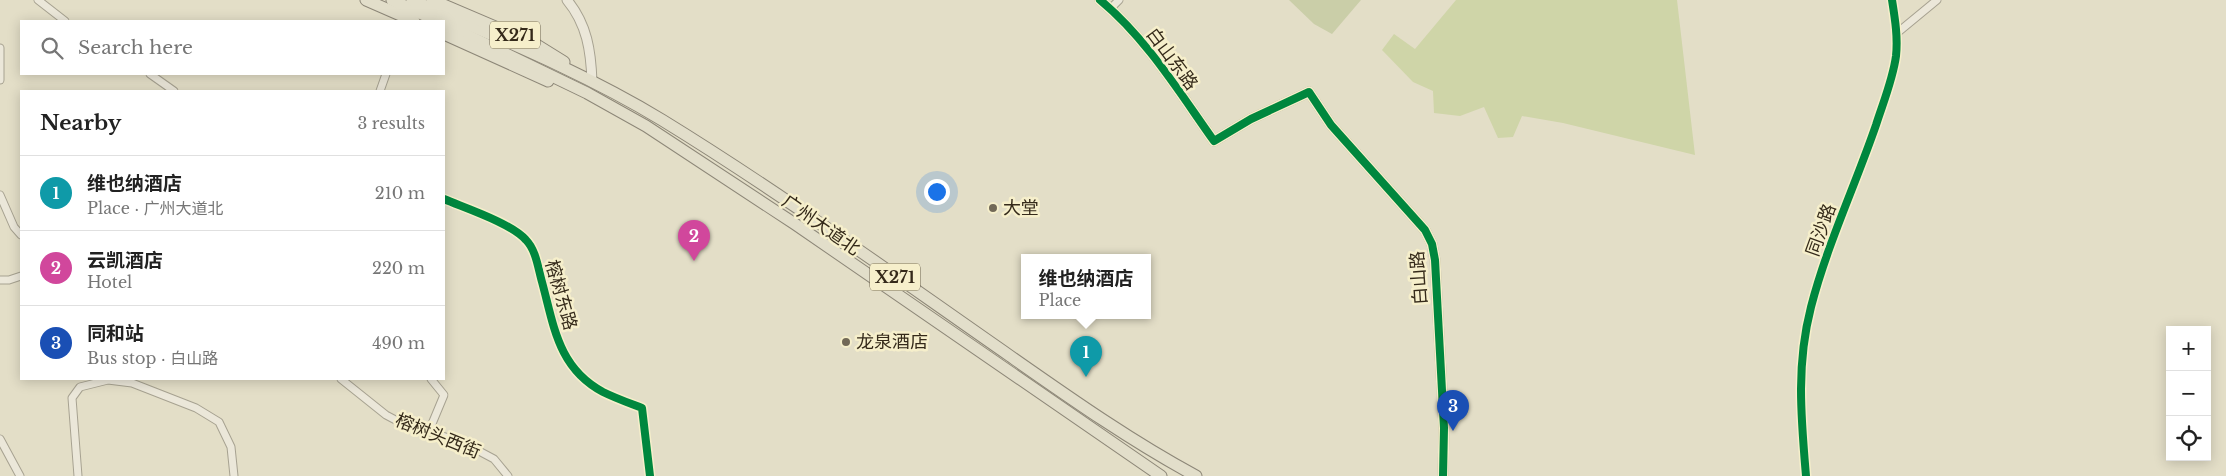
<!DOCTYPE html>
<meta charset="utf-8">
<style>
:root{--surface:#fff;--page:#f2f2f2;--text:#222;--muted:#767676;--line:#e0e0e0;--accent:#2563eb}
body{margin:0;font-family:"Libre Baskerville","Noto Sans SC",serif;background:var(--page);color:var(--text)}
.controls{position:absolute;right:15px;bottom:15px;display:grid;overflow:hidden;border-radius:0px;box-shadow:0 2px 12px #0003}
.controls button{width:45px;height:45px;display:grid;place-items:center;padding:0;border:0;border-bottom:1px solid var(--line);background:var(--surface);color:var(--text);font:25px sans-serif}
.you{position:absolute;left:936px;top:191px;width:18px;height:18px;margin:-12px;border:4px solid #fff;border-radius:50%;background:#1a73e8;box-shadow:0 0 0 8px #1a73e833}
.badge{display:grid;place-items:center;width:32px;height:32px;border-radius:50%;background:var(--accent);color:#fff;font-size:16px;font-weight:700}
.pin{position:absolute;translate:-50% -41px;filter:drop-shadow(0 1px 2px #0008)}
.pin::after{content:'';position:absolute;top:26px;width:18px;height:15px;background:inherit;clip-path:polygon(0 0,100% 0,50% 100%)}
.popup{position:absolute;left:1021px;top:254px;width:130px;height:65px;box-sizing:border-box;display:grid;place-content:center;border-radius:0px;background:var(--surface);filter:drop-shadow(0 1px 4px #0005);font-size:16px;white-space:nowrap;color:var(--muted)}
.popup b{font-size:19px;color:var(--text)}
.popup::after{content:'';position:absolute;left:50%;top:100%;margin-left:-10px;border:10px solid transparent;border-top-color:var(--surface)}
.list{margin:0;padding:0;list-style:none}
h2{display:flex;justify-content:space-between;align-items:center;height:65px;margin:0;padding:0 20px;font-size:21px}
h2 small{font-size:16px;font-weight:400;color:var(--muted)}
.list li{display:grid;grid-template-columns:32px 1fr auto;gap:15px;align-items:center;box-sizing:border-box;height:75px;padding:0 20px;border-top:1px solid var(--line)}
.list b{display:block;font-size:19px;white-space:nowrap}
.list p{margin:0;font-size:16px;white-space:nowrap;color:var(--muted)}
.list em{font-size:16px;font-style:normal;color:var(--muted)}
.icon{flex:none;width:28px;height:28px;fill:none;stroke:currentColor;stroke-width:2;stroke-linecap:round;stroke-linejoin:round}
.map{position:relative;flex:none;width:2226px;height:476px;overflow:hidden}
.search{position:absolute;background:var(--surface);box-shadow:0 2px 12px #0003;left:20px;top:20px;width:425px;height:55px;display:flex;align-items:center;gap:12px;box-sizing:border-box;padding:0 18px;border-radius:0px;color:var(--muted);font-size:19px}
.panel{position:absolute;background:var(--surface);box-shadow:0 2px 12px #0003;left:20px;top:90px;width:425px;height:290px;border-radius:0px}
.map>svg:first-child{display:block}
</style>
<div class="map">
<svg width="2226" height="476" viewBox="0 0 2226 476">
<rect width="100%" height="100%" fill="#e3dec7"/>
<polygon fill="#cfd5a8" points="1456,0 1677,0 1695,155 1563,123 1522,116 1513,137 1498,138 1484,107 1460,116 1434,113 1433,91 1413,82 1382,50 1394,34 1415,49"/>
<polygon fill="#cacea8" points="1289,0 1361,0 1332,34 1314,24"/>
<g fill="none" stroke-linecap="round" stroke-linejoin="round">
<g stroke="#a7a291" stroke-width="9">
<g id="minor">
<polyline points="38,0 65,21"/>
<polyline points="1110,9 1119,0"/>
<polyline points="1897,33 1937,0"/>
<polyline points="0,48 0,80"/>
<polyline points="150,74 174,91"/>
<polyline points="380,91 386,74"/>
<polyline points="0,195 14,227 21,235"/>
<path d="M444 199C465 208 511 223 526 240 536 250 538 268 542 282 554 326 558 368 603 392 615 398 629 403 642 408L650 476"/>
<polyline points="0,280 9,280 21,276"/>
<polyline points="341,379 386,415 403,424 462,442 494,459 508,476"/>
<polyline points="429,431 444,395 431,379"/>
<polyline points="0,439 20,476"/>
<polyline points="78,476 72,398 80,387 108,380 132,383 196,408 219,422 231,447 234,476"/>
<path d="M1806 476C1801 417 1796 365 1811 307 1827 245 1855 186 1876 125 1883 103 1893 79 1896 56 1898 37 1895 19 1892 0"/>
</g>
</g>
<g stroke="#a7a291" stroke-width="11">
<g id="tertiary">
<path d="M567 0C587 24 591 51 592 82"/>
<path d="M1100 0C1147 39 1179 92 1214 141L1251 119 1309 92 1331 125 1425 230 1432 244 1435 260 1444 428 1443 476"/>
</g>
</g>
<g stroke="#8d8778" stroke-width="13">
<g id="primary">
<polyline points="366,0 414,21"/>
<polyline points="392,0 437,21"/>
<path d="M412 0C496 37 583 72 662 120 781 193 895 276 1010 356 1070 398 1131 441 1196 476"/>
<polyline points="432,0 535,44 564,62"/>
<polyline points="444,24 587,93 646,126 795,224 1161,476"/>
<polyline points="444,34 548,81"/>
</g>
</g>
<use href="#minor" stroke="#ebe7d9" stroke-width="7"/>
<use href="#tertiary" stroke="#ebe7d9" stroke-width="9"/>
<use href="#primary" stroke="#e2deca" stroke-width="11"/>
<g stroke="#f6efcb" stroke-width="11">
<g id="cycleway">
<path d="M1100 0C1147 39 1179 92 1214 141L1251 119 1309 92 1331 125 1425 230 1432 244 1435 260 1444 428 1443 476"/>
<path d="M444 199C465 208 511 223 526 240 536 250 538 268 542 282 554 326 558 368 603 392 615 398 629 403 642 408L650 476"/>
<path d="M1806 476C1801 417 1796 365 1811 307 1827 245 1855 186 1876 125 1883 103 1893 79 1896 56 1898 37 1895 19 1892 0"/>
</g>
</g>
<use href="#cycleway" stroke="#00873e" stroke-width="8"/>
</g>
<g fill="#726957" stroke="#f6efcb" stroke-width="2">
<circle cx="993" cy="208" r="5"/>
<circle cx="846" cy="342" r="5"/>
</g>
<g text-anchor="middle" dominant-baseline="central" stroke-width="5" stroke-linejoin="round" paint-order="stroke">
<g fill="#f6efcb" stroke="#6f654f" stroke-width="1">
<rect x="490" y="21.5" width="50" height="27" rx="4"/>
<rect x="870" y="263.5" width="50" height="27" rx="4"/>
</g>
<g font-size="16" font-weight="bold" fill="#352a1a">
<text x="515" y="35">X271</text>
<text x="895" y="277">X271</text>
</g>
<g font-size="18" fill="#352a1a" stroke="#f6efcb">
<text transform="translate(1172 59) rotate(53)">白山东路</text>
<text transform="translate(821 225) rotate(35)">广州大道北</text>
<text transform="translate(1821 230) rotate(-70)">同沙路</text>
<text transform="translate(1419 278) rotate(-94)">白山路</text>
<text transform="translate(561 295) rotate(74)">榕树东路</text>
<text transform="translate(438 436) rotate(22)">榕树头西街</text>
</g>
<g font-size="18" fill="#352a1a" stroke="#f6efcb" text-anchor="start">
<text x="1003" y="208">大堂</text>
<text x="856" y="342">龙泉酒店</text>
</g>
</g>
</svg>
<div class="controls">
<button>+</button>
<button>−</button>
<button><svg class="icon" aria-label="locate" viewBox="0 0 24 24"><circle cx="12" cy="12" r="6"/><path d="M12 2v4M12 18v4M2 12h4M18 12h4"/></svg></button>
</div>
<div class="you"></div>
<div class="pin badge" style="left:1086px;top:377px;background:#0f9aa8">1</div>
<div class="popup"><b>维也纳酒店</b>Place</div>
<div class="pin badge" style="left:694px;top:261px;background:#d1479c">2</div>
<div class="pin badge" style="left:1453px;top:431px;background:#1a4fb4">3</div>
<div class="search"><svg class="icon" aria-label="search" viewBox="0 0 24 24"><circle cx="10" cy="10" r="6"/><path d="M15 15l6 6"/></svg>Search here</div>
<section class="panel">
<h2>Nearby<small>3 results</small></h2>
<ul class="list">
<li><span class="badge" style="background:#0f9aa8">1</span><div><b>维也纳酒店</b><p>Place · 广州大道北</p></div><em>210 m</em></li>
<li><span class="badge" style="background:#d1479c">2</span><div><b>云凯酒店</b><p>Hotel</p></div><em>220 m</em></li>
<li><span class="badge" style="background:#1a4fb4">3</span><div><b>同和站</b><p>Bus stop · 白山路</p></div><em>490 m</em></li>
</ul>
</section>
</div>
